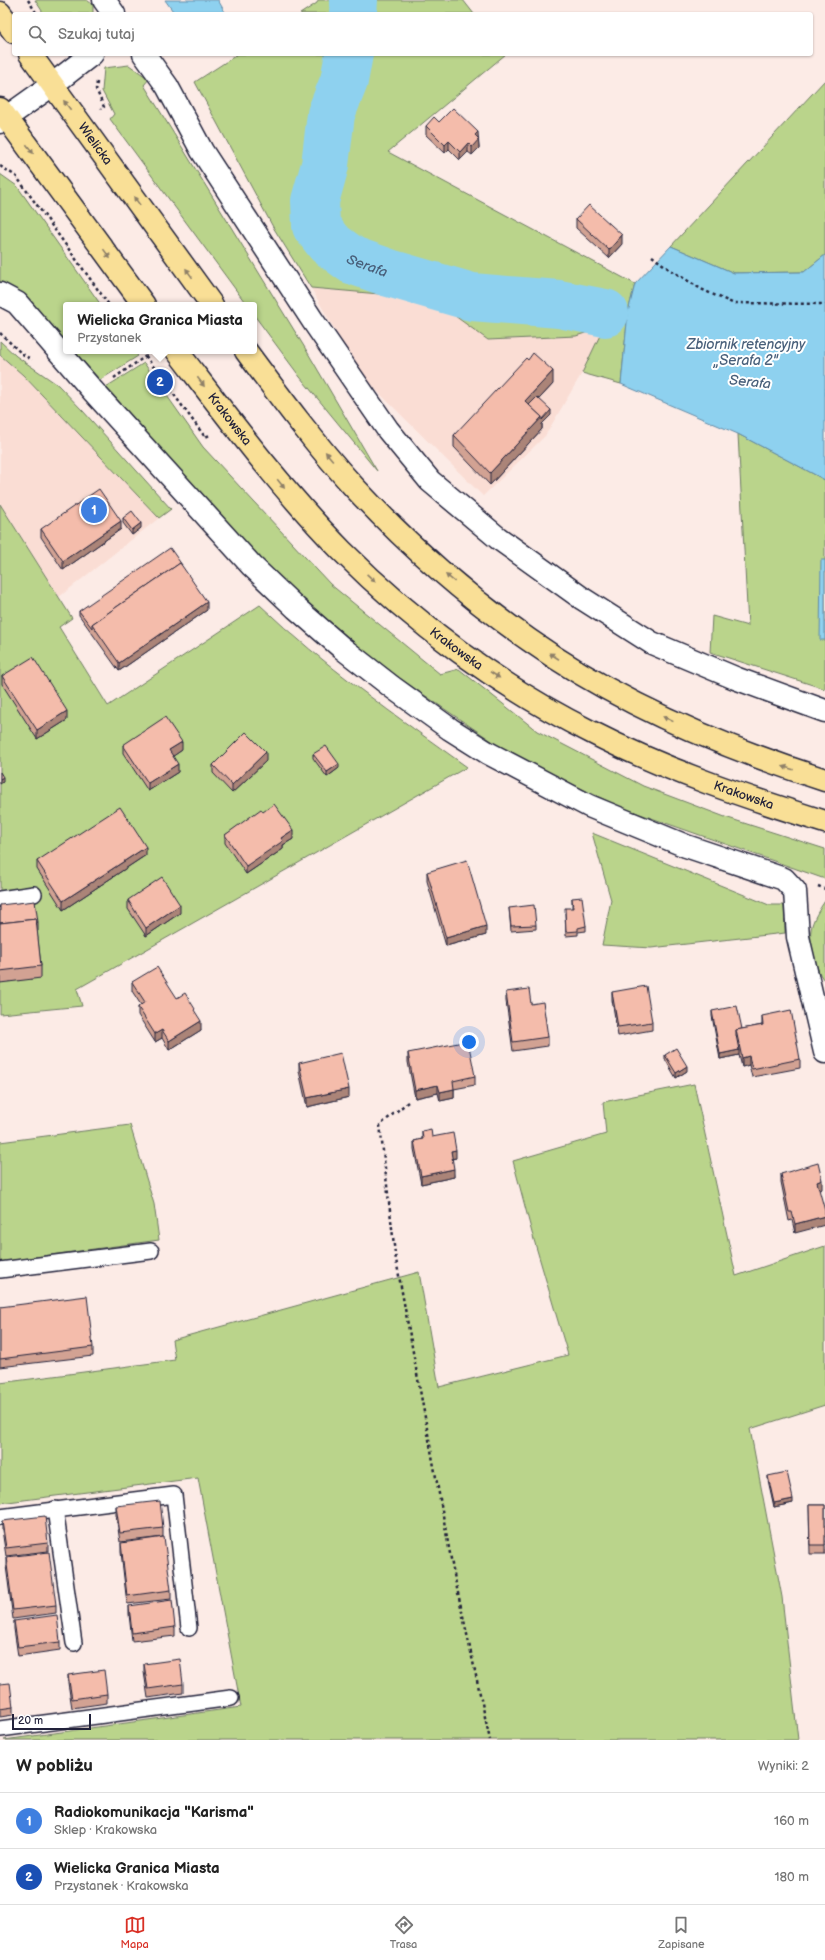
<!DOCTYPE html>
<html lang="pl">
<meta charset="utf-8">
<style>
:root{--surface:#fff;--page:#f6f6f6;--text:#222;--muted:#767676;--line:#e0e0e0;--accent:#d93025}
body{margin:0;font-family:"Balsamiq Sans",sans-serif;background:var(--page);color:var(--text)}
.scale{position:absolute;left:12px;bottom:10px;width:79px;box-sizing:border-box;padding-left:4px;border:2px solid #22223b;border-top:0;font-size:11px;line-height:14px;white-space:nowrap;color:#22223b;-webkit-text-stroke:3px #fff;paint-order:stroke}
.you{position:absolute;left:469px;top:1042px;width:14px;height:14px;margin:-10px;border:3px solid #fff;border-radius:50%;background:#1a73e8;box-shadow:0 0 0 6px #1a73e833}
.badge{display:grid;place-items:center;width:26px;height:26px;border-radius:50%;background:var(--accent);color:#fff;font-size:13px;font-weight:700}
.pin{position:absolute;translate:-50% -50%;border:2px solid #fff;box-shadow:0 1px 4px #0006}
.popup{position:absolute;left:63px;top:302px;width:194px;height:52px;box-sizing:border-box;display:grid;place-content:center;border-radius:4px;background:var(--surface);filter:drop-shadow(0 1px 3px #0005);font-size:13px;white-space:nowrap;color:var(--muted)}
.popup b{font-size:15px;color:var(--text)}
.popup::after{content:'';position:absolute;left:50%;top:100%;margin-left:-8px;border:8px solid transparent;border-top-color:var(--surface)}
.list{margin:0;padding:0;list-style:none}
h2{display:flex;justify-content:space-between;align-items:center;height:52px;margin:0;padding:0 16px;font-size:17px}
h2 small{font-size:13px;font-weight:400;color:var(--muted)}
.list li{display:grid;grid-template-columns:26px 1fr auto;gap:12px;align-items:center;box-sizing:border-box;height:56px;padding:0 16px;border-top:1px solid var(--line)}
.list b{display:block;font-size:15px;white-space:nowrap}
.list p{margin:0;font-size:13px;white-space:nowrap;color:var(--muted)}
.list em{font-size:13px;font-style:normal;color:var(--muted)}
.icon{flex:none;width:22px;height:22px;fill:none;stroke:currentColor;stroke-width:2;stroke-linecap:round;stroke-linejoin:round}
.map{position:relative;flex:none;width:825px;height:1740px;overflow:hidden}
.search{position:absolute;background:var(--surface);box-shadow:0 1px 3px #0004;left:12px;right:12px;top:12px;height:44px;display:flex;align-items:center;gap:10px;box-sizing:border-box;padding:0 14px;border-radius:4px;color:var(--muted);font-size:15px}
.sheet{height:164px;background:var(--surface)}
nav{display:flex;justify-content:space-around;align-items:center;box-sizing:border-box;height:56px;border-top:1px solid var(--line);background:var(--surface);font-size:11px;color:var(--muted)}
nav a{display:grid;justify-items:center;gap:2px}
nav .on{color:var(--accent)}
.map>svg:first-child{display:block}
</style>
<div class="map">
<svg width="825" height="1740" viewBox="0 0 825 1740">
<rect width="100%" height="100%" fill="#fcebe6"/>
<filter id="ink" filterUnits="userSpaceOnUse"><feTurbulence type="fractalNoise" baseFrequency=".025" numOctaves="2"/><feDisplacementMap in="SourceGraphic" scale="8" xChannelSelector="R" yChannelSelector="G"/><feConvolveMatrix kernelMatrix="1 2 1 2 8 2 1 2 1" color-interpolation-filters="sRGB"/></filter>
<g filter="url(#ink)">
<g fill="#faddd4">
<polygon points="311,288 391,295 444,308 489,340 576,336 605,327 582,373 545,436 483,496 360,374"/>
<polygon points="0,355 23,375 159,518 59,597 0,504"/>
</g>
<g fill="#bad48b" stroke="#6e7b63">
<polygon points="35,0 87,0 93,5 93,14 44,14"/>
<polygon points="318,0 463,0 474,14 300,14 317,3"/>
<polygon points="238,54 506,54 388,152 635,284 628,312 621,384 582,373 604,327 576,336 488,340 444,308 391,295 311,288 273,227 195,82"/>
<polygon points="129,65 149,79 144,85 305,348 377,471 300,377 254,315 254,305 247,305 110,119 114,114 102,91 104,68"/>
<polygon points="825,80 825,255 804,272 734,273 671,246"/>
<polygon points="0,174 17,186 101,305 66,305 66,342 23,295 0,281"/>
<polygon points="0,341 16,356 58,385 83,411 171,509 159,518 23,375 0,355"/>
<polygon points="74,351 134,351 138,356 100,380"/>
<polygon points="144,363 203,447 330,584 440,674 459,669 537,731 643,786 725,817 825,849 825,879 620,807 517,758 446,710 378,663 264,565 106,387"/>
<polygon points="738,434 825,480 825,689 710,652 712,616 748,626"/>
<path d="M0 504 72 618 59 627 108 706 260 605C324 666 396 716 467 767L77 989 82 1006 0 1014Z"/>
<polygon points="592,833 769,905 784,905 785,933 651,948 602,945 611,900"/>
<path d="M825 901V981C816 973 809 942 811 930 812 921 820 908 825 901Z"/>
<polygon points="694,1084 736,1276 825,1246 825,1405 750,1429 782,1597 798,1740 4,1740 241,1707 198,1478 0,1503 0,1383 175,1360 172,1340 419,1272 439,1387 568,1355 532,1233 513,1161 606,1134 603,1102"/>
<polygon points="130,1125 154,1204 159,1240 0,1262 0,1142"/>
</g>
<g fill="#8ed1ef" stroke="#638ba7">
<polygon points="165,0 218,0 226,14 175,14"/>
<polygon points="671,246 734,273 804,272 825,255 825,480 738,434 621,384 628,312 635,284"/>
<polygon points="821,560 825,560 825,640 820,640"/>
</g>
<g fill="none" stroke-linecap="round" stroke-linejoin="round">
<g stroke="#8ed1ef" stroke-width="48">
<polyline points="353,14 354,0"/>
<path id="s1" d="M349 54 344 81 331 114 325 165 315 201 316 226 329 243 352 260 389 273 472 297 559 304 605 313"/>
</g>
<g stroke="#22223b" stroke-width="18">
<g id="lane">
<polyline points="0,899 34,894"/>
<polyline points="0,1270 151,1251"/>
<polyline points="55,1509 74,1643"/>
<polyline points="0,1517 174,1495 189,1628"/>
<polyline points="0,1729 231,1698"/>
</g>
</g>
<g stroke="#22223b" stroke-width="25">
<g id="street">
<polyline points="104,0 114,14"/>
<polyline points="144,54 167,86 202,151 313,321 388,430 430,481 498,538 583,599 652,643 735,678 825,711"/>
<polyline points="52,85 92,54"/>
<polyline points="0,294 17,303 93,391 252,566 296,608 342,648 392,687 450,729 488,753 589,806 686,846 784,879 795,891 798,937 825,1052"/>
</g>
</g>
<g stroke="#22223b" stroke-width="25">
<polyline id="secondary" points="0,122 52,85"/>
</g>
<g stroke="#22223b" stroke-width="25">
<g id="primary">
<polyline points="0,13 14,32"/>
<path id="s2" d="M30 54 212 305"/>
<polyline points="0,109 144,305"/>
<path id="s3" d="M177 351C230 420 281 489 342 551 414 623 500 687 591 732 665 770 745 797 825 822"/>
<path d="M246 351C280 397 315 444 354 487 406 543 466 596 529 640 618 703 722 747 825 780"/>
</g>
</g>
<g stroke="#22223b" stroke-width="2.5" stroke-dasharray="3 3" stroke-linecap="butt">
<polyline points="28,0 37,14"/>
<polyline points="97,82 96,89 104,107 101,109"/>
<polyline points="0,166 16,176 109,305"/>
<polyline points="652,256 669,269 701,289 732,303 825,304"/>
<polyline points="0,333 21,353 32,360"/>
<polyline points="142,351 205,437 210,435"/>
<polyline points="114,378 146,356"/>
<polyline points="818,886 825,889"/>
<polyline points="408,1102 380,1125 395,1254 453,1570 490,1740"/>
</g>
<use href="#lane" stroke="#fff" stroke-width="15"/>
<use href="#street" stroke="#fff" stroke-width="22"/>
<use href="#secondary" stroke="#fff" stroke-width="22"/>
<use href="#primary" stroke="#f9df96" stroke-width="22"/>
</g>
<g fill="#d2a293" stroke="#22223b">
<polygon points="439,122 478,138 479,148 472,155 468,152 460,160 449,149 445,153 426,135 426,126"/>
<polygon points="576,219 622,244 609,258 576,228"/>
<polygon points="553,384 539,399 551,415 542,424 542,429 490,485 454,447 454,435"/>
<polygon points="123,518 141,528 132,535 123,523"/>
<polygon points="41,529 121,529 63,570 41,537"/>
<polygon points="207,610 119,671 79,615 79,611"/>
<polygon points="2,676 67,720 37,739 2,684"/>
<polygon points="123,745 182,750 173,756 178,772 148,791 123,753"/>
<polygon points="313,754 339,768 327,777 313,758"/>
<polygon points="266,761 232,793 213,773 213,765"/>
<polygon points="263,812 293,839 283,845 283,849 246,874 225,843 225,835"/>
<polygon points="146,855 63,910 37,869 37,861"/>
<polygon points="427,872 486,935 446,946 427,881"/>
<polygon points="572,898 586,926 586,931 578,932 578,935 566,936 565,913 572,908"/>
<polygon points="128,900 180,913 146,936 128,909"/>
<polygon points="0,905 38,922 38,931 37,931 41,966 41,978 0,983"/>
<polygon points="509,908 536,925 536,929 511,931"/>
<polygon points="132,982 195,1012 201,1030 169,1050 162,1038 155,1042 138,1015 138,1007 141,1005 132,991"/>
<polygon points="506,992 531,1004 548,1037 548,1046 513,1051 506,1001"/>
<polygon points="612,992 652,1022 652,1030 618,1036 612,1000"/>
<polygon points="712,1011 742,1029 762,1025 762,1016 800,1059 800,1068 752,1077 749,1065 742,1067 739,1055 720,1059 712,1016"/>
<polygon points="408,1053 475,1076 475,1085 454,1089 454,1098 440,1101 438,1093 415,1098 408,1062"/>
<polygon points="665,1055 687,1071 676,1078 665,1059"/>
<polygon points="299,1063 349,1097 307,1107 299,1071"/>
<polygon points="422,1131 432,1137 456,1158 452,1159 454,1177 421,1184 414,1149 414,1141 422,1139"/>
<polygon points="781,1174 822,1189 819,1190 795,1233 792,1220 789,1221 781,1182"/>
<polygon points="0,1307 93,1347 93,1356 0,1367"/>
<polygon points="768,1476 793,1503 774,1507 768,1480"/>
<polygon points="809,1505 825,1505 825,1554 810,1554"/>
<polygon points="116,1506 163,1528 163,1537 120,1542 116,1515"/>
<polygon points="2,1521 48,1543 48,1551 6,1556 2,1530"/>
<polygon points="121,1543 171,1590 171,1599 127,1604 121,1552"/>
<polygon points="6,1557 56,1605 56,1613 13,1619 6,1566"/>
<polygon points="129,1606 175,1627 175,1636 132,1641 129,1614"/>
<polygon points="14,1621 60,1642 60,1650 18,1656 14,1629"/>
<polygon points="144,1664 183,1684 183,1693 148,1698 144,1672"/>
<polygon points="68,1675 107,1694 107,1703 72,1708 68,1683"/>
<polygon points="0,1684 13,1707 13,1715 0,1717"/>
</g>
<g fill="#ab8478" stroke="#22223b">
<polygon points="478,132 479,148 472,155 472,147 475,135"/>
<polygon points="449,141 449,149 445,153 445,145"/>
<polygon points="468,143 468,152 460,160 460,152"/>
<polygon points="622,235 622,244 609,258 609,250"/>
<polygon points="553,371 553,384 528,411 525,401"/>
<polygon points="551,410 551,415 542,424 542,429 490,485 490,473 542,417"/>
<polygon points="121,521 121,529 63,570 63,561"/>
<polygon points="141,523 141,528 132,535 132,530"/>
<polygon points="207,602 207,610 119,671 119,663"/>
<polygon points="67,711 67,720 37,739 37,730"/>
<polygon points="182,742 182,750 169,759 169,750"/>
<polygon points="266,752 266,761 232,793 232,785"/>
<polygon points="178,764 178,772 148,791 148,783"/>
<polygon points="339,764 339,768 327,777 327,772"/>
<polygon points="3,777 3,782 0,784 0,779"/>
<polygon points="293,830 293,839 283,845 283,849 246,874 246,866 281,838"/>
<polygon points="146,847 146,855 63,910 63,901"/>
<polygon points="180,905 180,913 146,936 146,928"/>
<polygon points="486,926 486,935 446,946 446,938"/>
<polygon points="201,1021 201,1030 169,1050 169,1041"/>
<polygon points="162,1030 162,1038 155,1042 155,1034"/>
<polygon points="739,1050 739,1055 720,1059 720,1054"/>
<polygon points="749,1056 749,1065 742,1067 742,1058"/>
<polygon points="687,1066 687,1071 676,1078 676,1073"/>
<polygon points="438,1085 438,1093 415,1098 415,1090"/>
<polygon points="349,1089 349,1097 307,1107 307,1098"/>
<polygon points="454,1089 454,1098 440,1101 440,1092"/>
<polygon points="456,1150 456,1158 451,1159 451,1151"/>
<polygon points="454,1169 454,1177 421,1184 421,1176"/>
<polygon points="822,1180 822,1189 817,1191 817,1182"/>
<polygon points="825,1216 825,1225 795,1233 795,1224"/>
<polygon points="793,1499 793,1503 774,1507 774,1503"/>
</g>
<g fill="#f4bcab" stroke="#22223b">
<polygon points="453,108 478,132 475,135 479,139 472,147 468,143 460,152 449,141 445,145 426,126 434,117 439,122"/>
<polygon points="589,205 622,235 609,250 576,219"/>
<polygon points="533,353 553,371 525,401 542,417 490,473 454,435 526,358 528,360"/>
<polygon points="537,397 551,410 542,420 542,417 529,405"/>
<polygon points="99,489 121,521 63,561 41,529"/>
<polygon points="132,511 141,523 132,530 123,518"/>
<polygon points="170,548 182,565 180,563 92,624 92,628 79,611"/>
<polygon points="180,563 207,602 119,663 92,624"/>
<polygon points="33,657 67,711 37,730 2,676"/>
<polygon points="165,717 182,742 169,750 178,764 148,783 123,745"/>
<polygon points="246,732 266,752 232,785 213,765"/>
<polygon points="326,746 339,764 327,772 313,754"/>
<polygon points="0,772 3,777 0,779"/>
<polygon points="274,804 293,830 281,838 283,841 246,866 225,835 261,809 263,812"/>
<polygon points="120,807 146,847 63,901 37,861"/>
<polygon points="467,860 486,926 446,938 427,872"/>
<polygon points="162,877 180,905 146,928 128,900"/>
<polygon points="582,897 586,926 578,928 578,931 566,932 565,908 573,908 572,898"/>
<polygon points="35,901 38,922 36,922 36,919 0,923 0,905"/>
<polygon points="534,905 536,925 511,926 509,908"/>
<polygon points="36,919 41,966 0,971 0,923"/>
<polygon points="157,967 177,998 185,993 195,1009 194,1010 201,1021 169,1041 162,1030 155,1034 138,1007 145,1002 132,982"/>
<polygon points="646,986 652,1022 618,1027 612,992"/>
<polygon points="529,989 531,1004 543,1002 548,1037 513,1042 506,992"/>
<polygon points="737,1006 742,1029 736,1030 736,1035 739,1050 720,1054 712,1011"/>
<polygon points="791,1010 800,1059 752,1069 749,1056 742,1058 736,1030 763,1025 762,1016"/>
<polygon points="468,1041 475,1076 453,1081 454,1089 440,1092 438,1085 415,1090 408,1053"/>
<polygon points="676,1048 687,1066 676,1073 665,1055"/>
<polygon points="341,1053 349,1089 307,1098 299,1063"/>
<polygon points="431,1129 432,1137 453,1133 456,1150 451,1151 454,1169 421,1176 414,1141 423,1139 422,1131"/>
<polygon points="818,1163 822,1180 817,1182 825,1211 825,1216 795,1224 792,1212 789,1212 781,1174"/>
<polygon points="87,1296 93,1347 0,1359 0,1307"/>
<polygon points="787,1472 793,1499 774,1503 768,1476"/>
<polygon points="160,1501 163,1528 120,1533 116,1506"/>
<polygon points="809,1505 825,1505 825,1545 810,1545"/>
<polygon points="45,1516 48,1543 6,1548 2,1521"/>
<polygon points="164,1537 171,1590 127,1596 121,1543"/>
<polygon points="49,1552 56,1605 13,1610 6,1557"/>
<polygon points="172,1600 175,1627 132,1633 129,1606"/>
<polygon points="57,1615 60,1642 18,1647 14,1621"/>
<polygon points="180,1659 183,1684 148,1689 144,1664"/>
<polygon points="104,1670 107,1694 72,1699 68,1675"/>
<polygon points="10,1683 13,1707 0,1709 0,1684"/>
</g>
<defs><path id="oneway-solid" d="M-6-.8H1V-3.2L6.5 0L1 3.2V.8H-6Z"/></defs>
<g fill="#8e8068">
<use href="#oneway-solid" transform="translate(67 105) rotate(-127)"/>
<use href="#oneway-solid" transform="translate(30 149) rotate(53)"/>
<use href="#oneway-solid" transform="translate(137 201) rotate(-126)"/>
<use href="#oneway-solid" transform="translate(107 254) rotate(54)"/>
<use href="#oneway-solid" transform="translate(189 273) rotate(-126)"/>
<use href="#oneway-solid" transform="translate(201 382) rotate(53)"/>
<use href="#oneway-solid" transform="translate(329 456) rotate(-130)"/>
<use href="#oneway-solid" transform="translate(281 484) rotate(51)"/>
<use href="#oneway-solid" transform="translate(371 578) rotate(43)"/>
<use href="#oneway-solid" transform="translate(450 578) rotate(-141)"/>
<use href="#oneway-solid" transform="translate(554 656) rotate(-147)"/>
<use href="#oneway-solid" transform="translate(495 675) rotate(33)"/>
<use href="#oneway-solid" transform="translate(668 719) rotate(-154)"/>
<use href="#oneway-solid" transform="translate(788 768) rotate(-162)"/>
</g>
</g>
<g text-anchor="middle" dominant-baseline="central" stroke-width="4" stroke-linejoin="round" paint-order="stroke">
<g font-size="13" fill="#22223b" stroke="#fff">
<text stroke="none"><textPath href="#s2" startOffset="111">Wielicka</textPath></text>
<text stroke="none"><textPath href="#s3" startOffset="86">Krakowska</textPath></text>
<text stroke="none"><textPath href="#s3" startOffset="410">Krakowska</textPath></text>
<text stroke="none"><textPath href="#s3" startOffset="734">Krakowska</textPath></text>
</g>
<g font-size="14" font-style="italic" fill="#485f7a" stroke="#fff">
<text stroke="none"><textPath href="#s1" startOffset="243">Serafa</textPath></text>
<text x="746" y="344">Zbiornik retencyjny<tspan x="746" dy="16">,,Serafa 2"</tspan></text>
<text transform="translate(750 382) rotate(6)">Serafa</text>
</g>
</g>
</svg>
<div class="scale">20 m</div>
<div class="you"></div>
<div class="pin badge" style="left:94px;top:510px;background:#3f7fe0">1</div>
<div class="pin badge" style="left:160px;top:382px;background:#1a4fb4">2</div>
<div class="popup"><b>Wielicka Granica Miasta</b>Przystanek</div>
<div class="search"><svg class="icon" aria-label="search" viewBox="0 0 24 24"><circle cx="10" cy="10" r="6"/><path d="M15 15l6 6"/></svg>Szukaj tutaj</div>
</div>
<section class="sheet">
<h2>W pobliżu<small>Wyniki: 2</small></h2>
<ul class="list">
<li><span class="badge" style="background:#3f7fe0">1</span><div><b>Radiokomunikacja &quot;Karisma&quot;</b><p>Sklep · Krakowska</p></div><em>160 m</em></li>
<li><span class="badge" style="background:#1a4fb4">2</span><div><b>Wielicka Granica Miasta</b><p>Przystanek · Krakowska</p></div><em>180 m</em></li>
</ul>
</section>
<nav>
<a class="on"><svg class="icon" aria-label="map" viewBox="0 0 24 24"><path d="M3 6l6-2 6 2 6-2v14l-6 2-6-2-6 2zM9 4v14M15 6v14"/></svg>Mapa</a>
<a><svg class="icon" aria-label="directions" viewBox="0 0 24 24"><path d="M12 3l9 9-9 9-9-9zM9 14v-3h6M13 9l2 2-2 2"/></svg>Trasa</a>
<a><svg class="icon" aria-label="saved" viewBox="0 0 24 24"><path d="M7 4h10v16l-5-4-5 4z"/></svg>Zapisane</a>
</nav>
